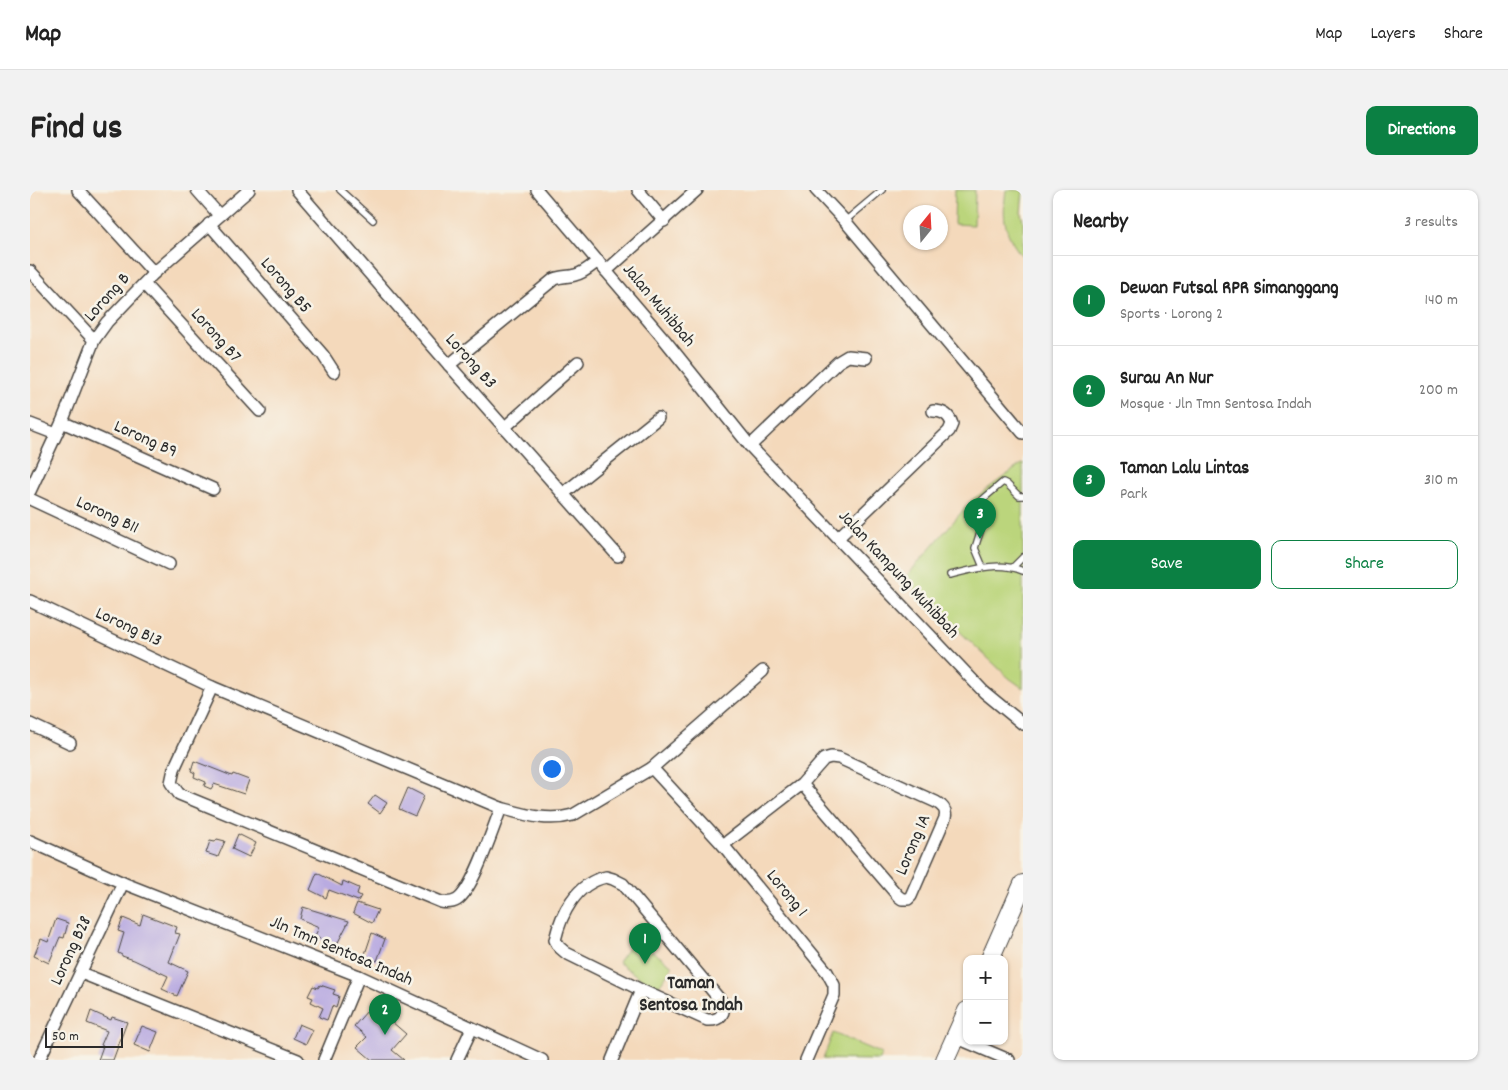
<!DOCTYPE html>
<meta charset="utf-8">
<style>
:root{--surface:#fff;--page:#f2f2f2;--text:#222;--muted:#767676;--line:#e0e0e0;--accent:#0b8043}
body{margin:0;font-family:Dekko,sans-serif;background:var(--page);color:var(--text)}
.controls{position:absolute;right:15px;bottom:15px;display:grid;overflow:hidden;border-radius:10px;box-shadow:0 1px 4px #0004}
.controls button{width:45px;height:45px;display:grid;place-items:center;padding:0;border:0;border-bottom:1px solid var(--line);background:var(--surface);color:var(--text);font:25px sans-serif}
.compass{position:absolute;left:873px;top:15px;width:45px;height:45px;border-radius:50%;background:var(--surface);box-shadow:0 1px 4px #0004;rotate:18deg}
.scale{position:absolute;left:15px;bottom:12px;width:78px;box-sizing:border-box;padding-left:5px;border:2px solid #2b2b2b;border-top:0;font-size:14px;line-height:18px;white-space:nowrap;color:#2b2b2b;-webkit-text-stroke:4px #f7f3e8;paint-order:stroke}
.you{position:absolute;left:521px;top:578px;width:18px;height:18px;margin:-12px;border:4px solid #fff;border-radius:50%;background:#1a73e8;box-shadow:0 0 0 8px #1a73e833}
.badge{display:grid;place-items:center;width:32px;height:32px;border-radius:50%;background:var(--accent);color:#fff;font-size:16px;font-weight:700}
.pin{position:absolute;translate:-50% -41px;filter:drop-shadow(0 1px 2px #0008)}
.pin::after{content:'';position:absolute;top:26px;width:18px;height:15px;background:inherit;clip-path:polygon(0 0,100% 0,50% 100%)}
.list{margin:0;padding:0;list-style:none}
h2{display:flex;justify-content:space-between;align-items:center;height:65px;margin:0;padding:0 20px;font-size:21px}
h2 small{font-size:16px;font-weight:400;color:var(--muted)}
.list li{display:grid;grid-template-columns:32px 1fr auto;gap:15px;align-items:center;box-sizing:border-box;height:90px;padding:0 20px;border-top:1px solid var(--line)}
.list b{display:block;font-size:19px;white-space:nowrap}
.list p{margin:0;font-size:16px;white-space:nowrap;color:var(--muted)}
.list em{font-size:16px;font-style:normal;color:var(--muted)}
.actions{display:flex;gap:10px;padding:15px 20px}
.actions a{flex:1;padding:11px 0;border:1px solid var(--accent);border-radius:10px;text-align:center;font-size:18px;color:var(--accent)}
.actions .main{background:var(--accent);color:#fff}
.map{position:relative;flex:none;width:993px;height:870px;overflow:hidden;border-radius:10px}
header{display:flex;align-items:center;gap:30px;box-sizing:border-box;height:70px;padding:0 25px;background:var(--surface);border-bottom:1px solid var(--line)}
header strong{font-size:24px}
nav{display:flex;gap:28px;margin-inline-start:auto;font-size:18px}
.intro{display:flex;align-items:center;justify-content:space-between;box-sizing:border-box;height:120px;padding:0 30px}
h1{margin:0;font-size:35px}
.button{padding:12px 22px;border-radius:10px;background:var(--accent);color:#fff;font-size:18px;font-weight:700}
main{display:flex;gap:30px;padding:0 30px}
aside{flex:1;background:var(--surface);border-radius:10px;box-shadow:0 1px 4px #0004}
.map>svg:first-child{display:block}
</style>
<header>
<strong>Map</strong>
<nav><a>Map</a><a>Layers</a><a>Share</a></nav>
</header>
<div class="intro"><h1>Find us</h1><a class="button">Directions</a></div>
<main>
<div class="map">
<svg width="993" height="870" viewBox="0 0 993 870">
<rect width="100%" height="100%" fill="#f7f3e8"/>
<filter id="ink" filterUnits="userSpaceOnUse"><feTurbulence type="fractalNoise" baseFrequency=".02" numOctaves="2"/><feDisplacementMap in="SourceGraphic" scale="10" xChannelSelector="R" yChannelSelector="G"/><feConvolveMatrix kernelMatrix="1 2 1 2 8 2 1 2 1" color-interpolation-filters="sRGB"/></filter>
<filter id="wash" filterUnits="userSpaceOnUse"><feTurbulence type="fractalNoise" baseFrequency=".0096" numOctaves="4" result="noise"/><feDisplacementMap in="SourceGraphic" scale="20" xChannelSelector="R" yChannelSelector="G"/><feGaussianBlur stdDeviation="1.12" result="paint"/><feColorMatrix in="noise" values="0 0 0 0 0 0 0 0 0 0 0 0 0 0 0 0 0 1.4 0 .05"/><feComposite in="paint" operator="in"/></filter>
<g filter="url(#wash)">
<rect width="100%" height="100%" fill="#f4d9bb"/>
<g fill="#bbd57b" stroke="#738053">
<polygon points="925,0 945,0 944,35 924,34"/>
<path d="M976 0H993L991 23 993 31V67C974 45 972 28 976 0Z"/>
<polygon points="993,273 993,498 979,488 874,389 942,310"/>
<polygon points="605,749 643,776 626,800 588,772"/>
<polygon points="803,843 852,864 849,870 793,869"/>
</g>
<g id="blocks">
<g fill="#b9abe1">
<polygon points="164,571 202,586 203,584 219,590 214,604 184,594 181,599 174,596 176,592 164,587 165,583 161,581"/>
<polygon points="378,598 394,606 385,626 369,619"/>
<polygon points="345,605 357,613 350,623 338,614"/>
<polygon points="208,644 226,653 219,667 202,659"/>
<polygon points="187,649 195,651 188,667 176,663 180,651 185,652"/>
<polygon points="287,683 312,696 313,691 329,698 327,704 331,706 328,711 299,700 296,708 280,700"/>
<polygon points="327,713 348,720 342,733 323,723"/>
<polygon points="273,717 319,731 305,758 285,746 289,737 270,729"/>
<polygon points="113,724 147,737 145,743 150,744 139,772 158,781 147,806 132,799 138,786 104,770 92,766 92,765 88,763 94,743 88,741 93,728 110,735"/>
<polygon points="26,729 38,733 34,748 30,747 19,773 4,766 11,749 18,752"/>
<polygon points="342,743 355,749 347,771 334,767"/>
<polygon points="290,795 305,800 303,804 309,806 306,818 302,816 297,830 289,827 293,818 281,812 283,808 278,806 283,796 288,798"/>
<polygon points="61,821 81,830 82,827 97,832 83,870 68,870 73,856 71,855 77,841 57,833"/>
<polygon points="337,821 349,831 354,825 376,844 362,860 374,870 342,870 327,857 337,847 324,836"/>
<polygon points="269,834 283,840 276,854 263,848"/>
<polygon points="112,836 128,842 120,862 104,855"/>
</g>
</g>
</g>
<g filter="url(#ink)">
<use href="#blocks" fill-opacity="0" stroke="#494541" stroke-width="1"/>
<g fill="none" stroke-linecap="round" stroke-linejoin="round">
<g stroke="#494541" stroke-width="8">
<g id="lane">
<polyline points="310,0 343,30"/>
<polyline points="815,31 852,0"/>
<polyline points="953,377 945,358 951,339 938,328 938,322 973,292 977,294 989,306 993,306"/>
<polyline points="983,377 993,367"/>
<path d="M920 385C944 379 969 371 993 381"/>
</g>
</g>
<g stroke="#494541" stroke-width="14">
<g id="street">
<polyline points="48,0 124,83"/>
<polyline points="167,0 189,25"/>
<polyline points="267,0 419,175 588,366"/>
<polyline points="507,0 634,149 720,256 954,502 993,534"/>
<polyline points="608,0 634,31"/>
<polyline points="786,0 815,31 993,243"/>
<polyline points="179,34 293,165 304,182"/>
<polyline points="0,81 64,150"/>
<polyline points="576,81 667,0"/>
<polyline points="114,94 230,221"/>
<path d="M419 175 524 89C531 86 538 87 545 85 554 83 561 76 568 71"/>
<polyline points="32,232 183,299"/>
<polyline points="0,234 26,244"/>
<polyline points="474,238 548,172"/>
<polyline points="720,256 808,172 818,166 836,168"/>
<polyline points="0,301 32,232 64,150 77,132 124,83 219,0"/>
<polyline points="533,304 628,228"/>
<polyline points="0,309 139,374"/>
<path d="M809 347 919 241 922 234C919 224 912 221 903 221"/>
<path d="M0 411 182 497 471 618C496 625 518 632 543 625L622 578 733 481"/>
<path d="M182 497 144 579 141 593 149 604 411 712C417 713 422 713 427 710 443 700 463 638 471 618"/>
<polyline points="0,534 40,553"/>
<polyline points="622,578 693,655 797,782 804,795 804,805 776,870"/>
<polyline points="0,651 93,693 329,786 512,870"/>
<path d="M693 655 772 594 794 569 801 567 809 568 906 612C913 616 917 620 915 628L881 706 878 709H872L868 706 772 594"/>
<path d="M576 687 583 689 593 694 691 811C697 823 690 831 677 830L611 800 536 763 529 757 525 750C531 724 546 693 576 687Z"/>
<polyline points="51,783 268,870"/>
<polyline points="925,847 979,870"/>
<polyline points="9,870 93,693"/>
<polyline points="294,870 329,786"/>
<polyline points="427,870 442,838"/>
<polyline points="582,870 611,800"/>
</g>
</g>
<g stroke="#494541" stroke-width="20">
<g id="primary">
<polyline points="960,769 993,694"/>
<polyline points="915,870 937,821"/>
</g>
</g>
<use href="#lane" stroke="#fff" stroke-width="5.5"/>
<use href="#street" stroke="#fff" stroke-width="11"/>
<use href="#primary" stroke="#fff" stroke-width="18"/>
</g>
</g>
<g text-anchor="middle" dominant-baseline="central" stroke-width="5" stroke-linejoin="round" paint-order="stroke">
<g font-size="18" fill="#2b2b2b" stroke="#f7f3e8">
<text transform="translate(255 96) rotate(49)">Lorong B5</text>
<text transform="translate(78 108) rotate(-48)">Lorong B</text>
<text transform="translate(628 116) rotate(50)">Jalan Muhibbah</text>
<text transform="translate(185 146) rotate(48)">Lorong B7</text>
<text transform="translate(440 172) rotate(48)">Lorong B3</text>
<text transform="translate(115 250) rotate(24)">Lorong B9</text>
<text transform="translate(77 326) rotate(25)">Lorong B11</text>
<text transform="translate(868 385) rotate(47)">Jalan Kampung Muhibbah</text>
<text transform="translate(98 438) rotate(25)">Lorong B13</text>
<text transform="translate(884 655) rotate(-67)">Lorong 1A</text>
<text transform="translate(756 704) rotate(51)">Lorong 1</text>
<text transform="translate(42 761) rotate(-65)">Lorong B28</text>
<text transform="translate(311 762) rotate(23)">Jln Tmn Sentosa Indah</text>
</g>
<g font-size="19" font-weight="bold" fill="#2b2b2b" stroke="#f7f3e8">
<text x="661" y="794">Taman<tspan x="661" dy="22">Sentosa Indah</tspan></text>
</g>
</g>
</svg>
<div class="controls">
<button>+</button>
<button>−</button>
</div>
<svg class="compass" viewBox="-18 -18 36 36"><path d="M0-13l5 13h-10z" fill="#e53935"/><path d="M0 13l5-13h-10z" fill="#767676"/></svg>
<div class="scale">50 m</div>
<div class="you"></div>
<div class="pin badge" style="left:615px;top:774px">1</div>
<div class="pin badge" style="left:355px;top:845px">2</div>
<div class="pin badge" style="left:950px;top:349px">3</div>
</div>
<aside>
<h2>Nearby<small>3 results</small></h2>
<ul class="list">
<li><span class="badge">1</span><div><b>Dewan Futsal RPR Simanggang</b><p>Sports · Lorong 2</p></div><em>140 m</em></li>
<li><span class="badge">2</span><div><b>Surau An Nur</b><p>Mosque · Jln Tmn Sentosa Indah</p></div><em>200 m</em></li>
<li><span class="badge">3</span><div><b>Taman Lalu Lintas</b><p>Park</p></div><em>310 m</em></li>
</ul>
<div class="actions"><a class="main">Save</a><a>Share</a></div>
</aside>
</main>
